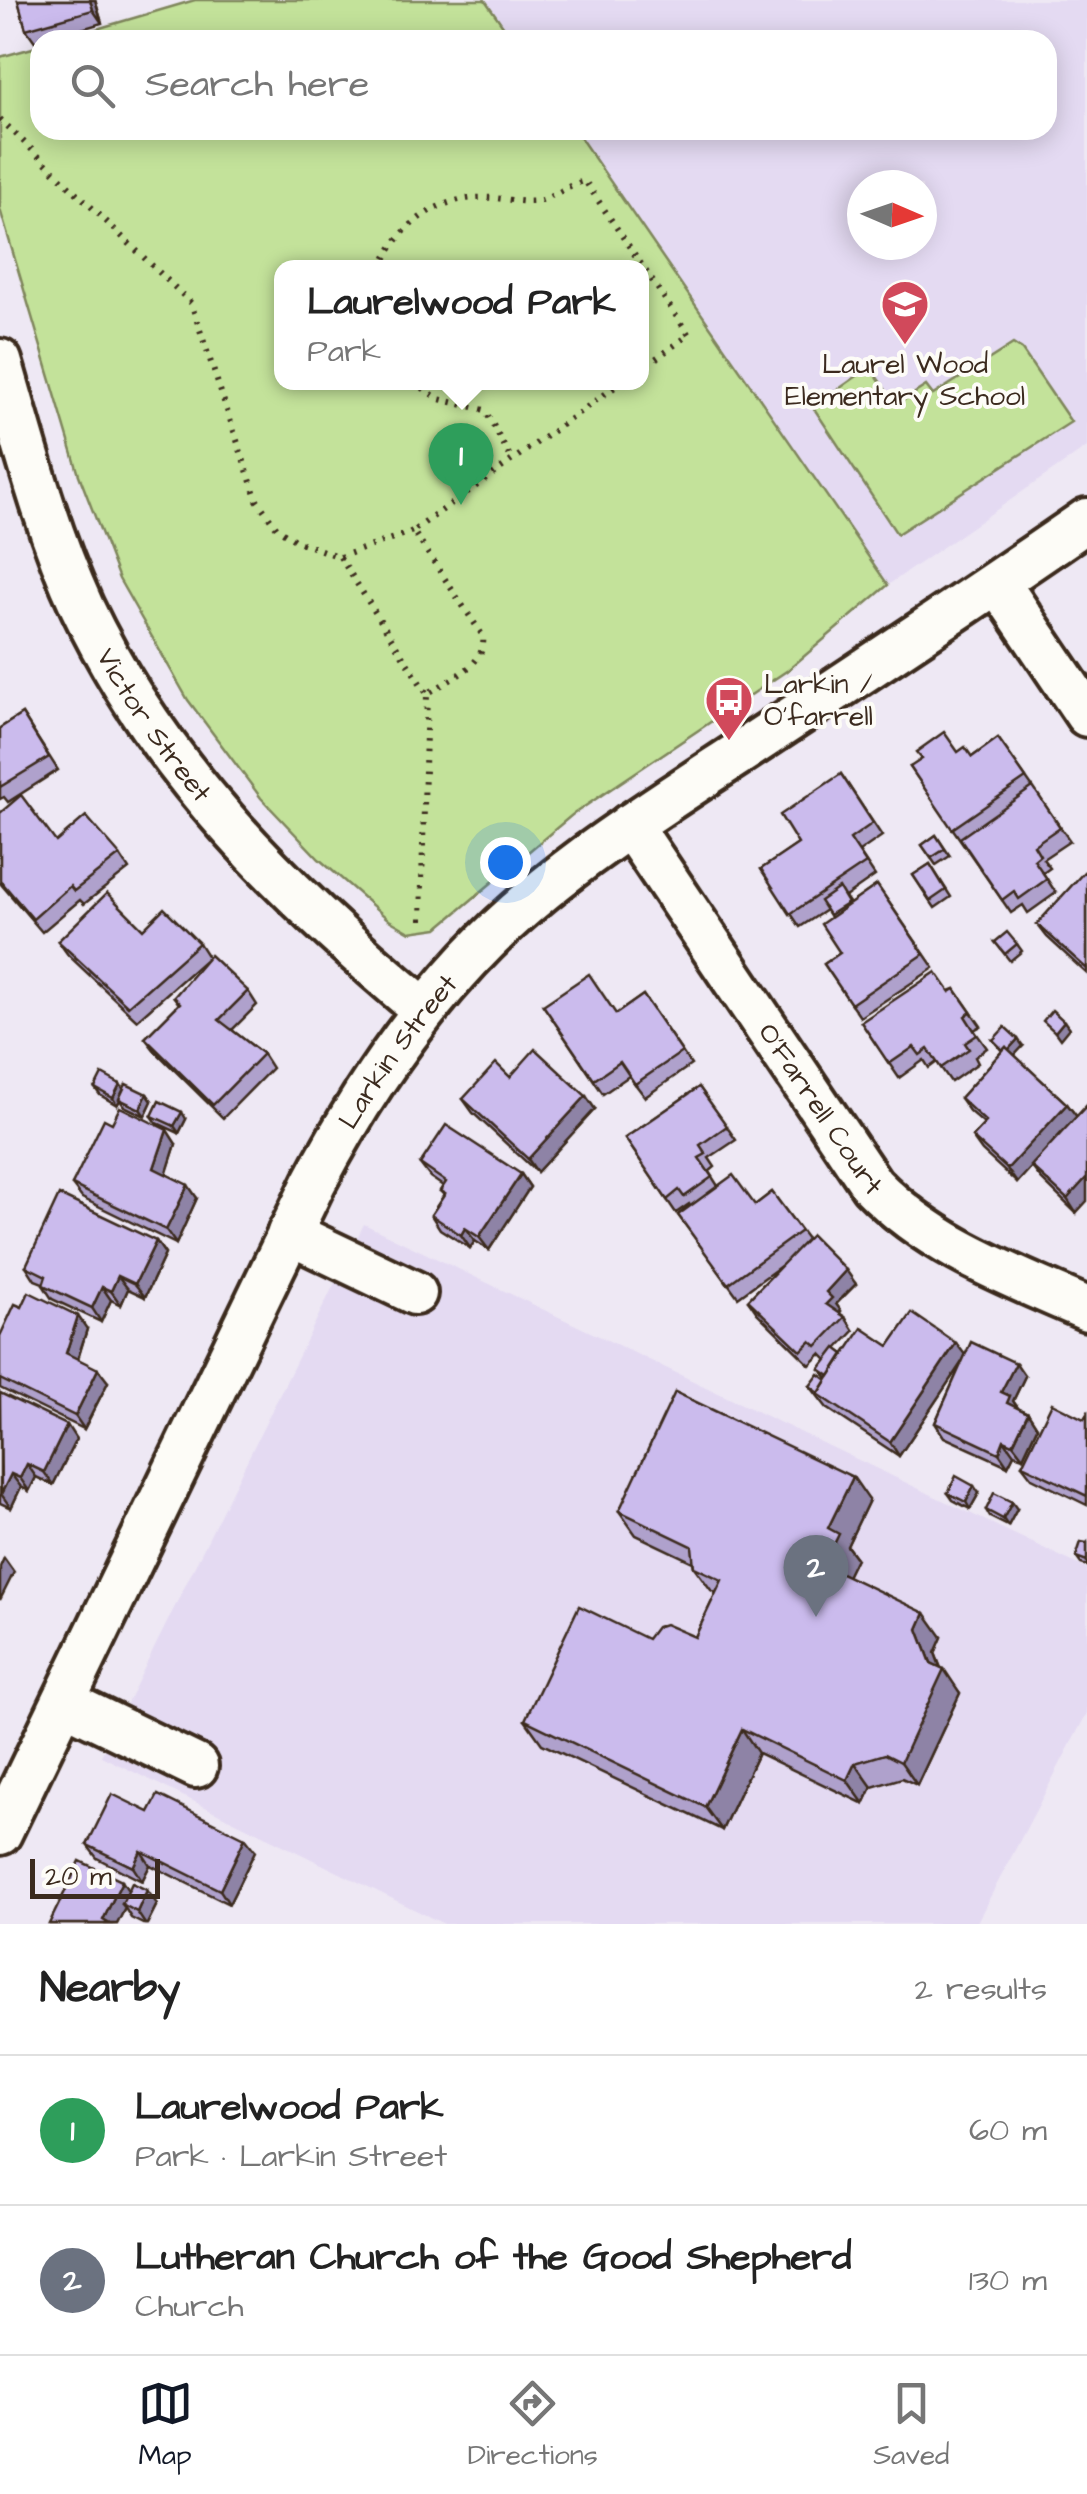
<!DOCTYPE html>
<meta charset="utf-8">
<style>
:root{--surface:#fff;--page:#f2f2f2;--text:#222;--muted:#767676;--line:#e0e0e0;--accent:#111827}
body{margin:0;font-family:"Architects Daughter",sans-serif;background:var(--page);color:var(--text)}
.compass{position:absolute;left:847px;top:170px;width:90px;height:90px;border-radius:50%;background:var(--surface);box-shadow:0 5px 25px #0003;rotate:92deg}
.scale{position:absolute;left:30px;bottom:25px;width:130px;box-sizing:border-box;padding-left:10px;border:5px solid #3b2a1e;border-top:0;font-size:28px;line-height:35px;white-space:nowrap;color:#3b2a1e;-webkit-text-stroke:8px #fdfcf7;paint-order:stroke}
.you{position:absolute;left:505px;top:862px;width:35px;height:35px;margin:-25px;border:8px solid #fff;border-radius:50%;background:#1a73e8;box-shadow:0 0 0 15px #1a73e833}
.badge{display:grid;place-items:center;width:65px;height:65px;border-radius:50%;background:var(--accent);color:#fff;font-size:32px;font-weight:700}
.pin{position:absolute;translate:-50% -82px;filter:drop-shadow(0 2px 5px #0008)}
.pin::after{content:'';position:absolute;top:52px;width:35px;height:30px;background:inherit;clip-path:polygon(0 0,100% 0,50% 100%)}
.popup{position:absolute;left:274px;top:260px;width:375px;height:130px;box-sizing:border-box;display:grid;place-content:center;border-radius:20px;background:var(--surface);filter:drop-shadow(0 2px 8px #0005);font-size:32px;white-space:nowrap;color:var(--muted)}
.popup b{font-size:38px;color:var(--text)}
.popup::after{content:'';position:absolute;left:50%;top:100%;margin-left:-20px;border:20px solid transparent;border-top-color:var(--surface)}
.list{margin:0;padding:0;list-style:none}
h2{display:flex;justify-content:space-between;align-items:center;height:130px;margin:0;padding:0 40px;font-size:42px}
h2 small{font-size:32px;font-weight:400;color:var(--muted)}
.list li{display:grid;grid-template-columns:65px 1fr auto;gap:30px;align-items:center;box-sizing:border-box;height:150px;padding:0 40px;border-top:2px solid var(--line)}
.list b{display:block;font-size:38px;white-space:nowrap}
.list p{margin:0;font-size:32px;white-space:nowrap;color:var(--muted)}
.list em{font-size:32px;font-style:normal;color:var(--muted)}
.icon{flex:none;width:55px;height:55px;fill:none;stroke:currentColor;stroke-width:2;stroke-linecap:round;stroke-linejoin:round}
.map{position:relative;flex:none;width:1087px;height:1924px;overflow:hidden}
.search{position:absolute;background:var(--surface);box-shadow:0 5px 25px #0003;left:30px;right:30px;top:30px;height:110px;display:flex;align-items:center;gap:25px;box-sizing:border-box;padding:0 35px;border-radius:30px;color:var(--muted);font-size:38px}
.sheet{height:430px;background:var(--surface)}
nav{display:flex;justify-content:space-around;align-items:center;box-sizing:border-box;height:140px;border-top:2px solid var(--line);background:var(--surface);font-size:28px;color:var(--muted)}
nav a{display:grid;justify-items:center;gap:5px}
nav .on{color:var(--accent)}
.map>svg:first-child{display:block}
</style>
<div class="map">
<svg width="1087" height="1924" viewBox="0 0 1087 1924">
<rect width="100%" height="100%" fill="#eee8f4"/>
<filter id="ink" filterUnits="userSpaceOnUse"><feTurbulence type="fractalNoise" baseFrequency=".01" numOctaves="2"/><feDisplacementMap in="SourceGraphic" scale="20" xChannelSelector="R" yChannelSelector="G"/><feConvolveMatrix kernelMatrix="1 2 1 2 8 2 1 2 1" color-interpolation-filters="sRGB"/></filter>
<g filter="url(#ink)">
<g fill="#e4daf2" fill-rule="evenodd">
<path d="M485 0H1087V447L888 585 575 130H1047V40H513ZM862 185H922V245H862Z"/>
<polygon points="364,1224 1087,1569 1087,1713 976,1924 444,1924 101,1756"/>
</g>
<g fill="#c3e29a" stroke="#7f865c" stroke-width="2.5" fill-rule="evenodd">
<polygon points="195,0 485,0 513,40 59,40"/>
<path d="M40 46V130H575L888 585 788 670 572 815 438 928 410 932 389 920 319 859 261 798 188 700 119 579 79 475 0 209V57ZM281 268H641V382H281Z"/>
<polygon points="1013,344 1022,350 1071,422 897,534 813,407 870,367 896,405 926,386 933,395"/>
</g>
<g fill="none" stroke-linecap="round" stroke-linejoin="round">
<g stroke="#3b2a1e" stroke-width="50">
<g id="minor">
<path id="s1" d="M0 361C24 443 46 529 82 607 160 772 286 894 424 1010"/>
<polyline points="998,583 1087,715"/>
<path id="s2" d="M630 825 872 1185C932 1247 1010 1275 1087 1309"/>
<polyline points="289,1233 415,1293"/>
<polyline points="64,1702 196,1766"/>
<path id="s3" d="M0 1833 314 1183C357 1101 406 1027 469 959 548 874 651 811 747 748 861 673 975 598 1087 520"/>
</g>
</g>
<g stroke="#3b2a1e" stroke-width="6" stroke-dasharray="2.5 8" stroke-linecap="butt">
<polyline points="0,119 191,303 257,500 277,528 296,541 340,557 413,531"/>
<path d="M381 268C402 220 442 194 494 198 508 199 528 204 542 200 557 195 569 184 585 181L689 335 641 369"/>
<polyline points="414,382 439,399 485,410 512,460"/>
<polyline points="340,557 427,694"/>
<path d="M421 920 427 694C449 679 487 666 483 636L413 531 622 382"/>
</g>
<use href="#minor" stroke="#fdfcf7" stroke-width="42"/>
</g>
<g fill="#afa1cc" stroke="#3b2a1e" stroke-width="2.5">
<polygon points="18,0 95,0 102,23 45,40 40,40 36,43 26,29"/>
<polygon points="22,714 58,770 8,802 4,797 0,799 0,728"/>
<polygon points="998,738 1070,841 1043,859 1050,868 1043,873 1056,893 1028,913 1023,905 1011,913 910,767 958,752 972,757"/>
<polygon points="841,774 882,836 859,852 875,876 845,897 850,904 877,885 934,968 860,1017 824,964 840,953 830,917 826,910 800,927 761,869 798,844"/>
<polygon points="0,813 56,842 120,855 129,869 84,904 80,900 42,932 0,883"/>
<polygon points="936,835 950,856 936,865 922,845"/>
<polygon points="930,864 951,897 935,908 913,875"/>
<polygon points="1087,874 1087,974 1047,937 1037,924"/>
<polygon points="143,929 199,943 208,957 137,1020 68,955 58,941"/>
<polygon points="995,942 1017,944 1022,951 1010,961"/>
<polygon points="955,989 981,1026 974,1030 987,1048 975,1057 978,1063 951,1082 937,1062 929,1068 924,1060 899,1078 861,1022"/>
<polygon points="248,991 257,1005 232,1030 263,1054 272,1068 223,1118 155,1051 145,1038 179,1004 174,997"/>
<polygon points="643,995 691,1065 645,1097 629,1076 603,1094 543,1005 616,1014"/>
<polygon points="993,1040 1023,1046 1014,1055 1067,1104 1077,1117 1076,1213 1041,1179 1031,1166 1017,1183 982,1151 972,1137 984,1124 969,1111 960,1098 1002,1051"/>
<polygon points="510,1077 595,1109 537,1172 473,1113 463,1099"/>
<polygon points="699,1087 736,1140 709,1158 715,1167 709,1172 718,1186 755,1205 772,1192 807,1239 856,1284 836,1304 841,1311 839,1314 845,1317 854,1331 837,1349 844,1354 889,1346 956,1343 965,1356 1025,1376 1013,1401 1019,1409 1028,1413 1037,1427 1023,1457 1014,1454 1008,1466 944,1437 935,1423 963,1360 899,1456 827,1408 810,1386 828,1378 820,1369 827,1360 821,1354 810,1365 757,1313 748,1300 782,1265 738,1297 678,1215 690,1206 689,1204 676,1213 625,1138"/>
<polygon points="95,1088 124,1089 147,1094 152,1101 145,1116 124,1106 120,1100 117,1105 100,1095"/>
<polygon points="152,1116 186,1119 179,1133 157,1123"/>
<polygon points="112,1123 176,1144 166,1174 197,1198 176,1244 82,1198 72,1185"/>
<polygon points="420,1164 521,1174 530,1187 489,1250 475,1241 470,1248 440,1229 431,1215 444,1195 440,1191 443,1186 430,1177"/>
<polygon points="156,1241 165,1254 145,1297 128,1289 121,1305 111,1300 101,1322 52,1299 43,1285 43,1283 35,1280 26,1266"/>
<polygon points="87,1329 78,1359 108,1382 84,1429 0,1388 0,1336"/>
<polygon points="0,1393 76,1439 53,1485 36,1477 29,1491 21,1487 11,1508 0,1503"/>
<polygon points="1087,1414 1087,1505 1032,1478 1022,1465 1084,1419"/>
<polygon points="948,1493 979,1493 970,1509 953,1500"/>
<polygon points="869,1500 847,1546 856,1558 847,1576 942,1637 935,1653 941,1668 960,1693 917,1785 902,1778 872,1787 864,1804 758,1753 722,1830 542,1744 525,1720 647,1639 695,1637 716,1593 711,1590 694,1567 693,1562 636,1535 619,1511"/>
<polygon points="1017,1509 1008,1526 990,1517 986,1510"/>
<polygon points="1087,1543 1087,1566 1081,1564 1076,1557"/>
<polygon points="149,1812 255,1851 229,1904 150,1865 142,1881 97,1858 87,1845"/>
<polygon points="128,1891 157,1904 147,1924 143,1924 131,1918 125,1908 117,1924 49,1924"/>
</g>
<g fill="#8e83a6" stroke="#3b2a1e" stroke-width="2.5">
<polygon points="90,0 95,0 102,23 93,10"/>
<polygon points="1064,1021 1069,1028 1060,1039 1055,1032"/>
<polygon points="1018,1039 1023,1046 1011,1059 1006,1052"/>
<polygon points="120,1084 125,1091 117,1105 113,1098"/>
<polygon points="147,1094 152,1101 145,1116 140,1109"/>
<polygon points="586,1096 595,1109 537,1172 528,1159"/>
<polygon points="1067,1104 1077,1117 1017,1183 1007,1169"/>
<polygon points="182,1112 186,1119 179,1133 174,1126"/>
<polygon points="167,1130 176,1144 164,1182 154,1168"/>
<polygon points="521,1174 530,1187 489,1250 479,1237"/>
<polygon points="1087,1177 1087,1201 1076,1213 1067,1199"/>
<polygon points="188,1185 197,1198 176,1244 166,1230"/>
<polygon points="465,1228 475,1241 470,1248 461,1235"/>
<polygon points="156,1241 165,1254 145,1297 135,1284"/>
<polygon points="846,1270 856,1284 836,1304 841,1311 835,1318 826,1304 826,1292"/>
<polygon points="118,1276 128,1289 121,1305 111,1291"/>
<polygon points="102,1287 111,1300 101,1322 92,1308"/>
<polygon points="78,1316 87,1329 75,1367 66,1353"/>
<polygon points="956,1343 966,1356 899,1456 890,1442"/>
<polygon points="1016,1363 1025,1376 1013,1401 1019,1410 1007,1403 1001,1392"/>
<polygon points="98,1369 108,1382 84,1429 75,1416"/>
<polygon points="1028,1413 1037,1427 1023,1457 1013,1444"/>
<polygon points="67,1425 76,1439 53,1485 44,1472"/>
<polygon points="1004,1440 1014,1454 1008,1466 999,1453"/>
<polygon points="27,1464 36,1477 29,1491 20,1478"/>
<polygon points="11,1474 21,1487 11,1508 1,1494"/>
<polygon points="853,1477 869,1500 847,1546 856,1558 841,1589 824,1565 828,1528"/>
<polygon points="974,1486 979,1493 970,1509 966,1502"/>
<polygon points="1012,1502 1017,1509 1008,1526 1003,1519"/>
<polygon points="4,1558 14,1572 0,1600 0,1567"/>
<polygon points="925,1613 942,1637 935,1653 942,1672 944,1669 960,1693 917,1785 901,1762 931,1663 918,1629"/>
<polygon points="742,1729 758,1753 722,1830 705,1807"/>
<polygon points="855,1763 872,1787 864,1804 847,1780"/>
<polygon points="245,1838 255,1851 229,1904 220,1890"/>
<polygon points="141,1851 150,1865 142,1881 133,1867"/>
<polygon points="122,1881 131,1895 122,1904 125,1908 117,1924 105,1924 103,1920"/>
<polygon points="147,1890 157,1904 147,1924 145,1924 137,1912"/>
</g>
<g fill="#cbbbed" stroke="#3b2a1e" stroke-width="2.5">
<polygon points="18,0 90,0 93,10 26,29"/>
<polygon points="22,714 49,757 0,787 0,728"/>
<polygon points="944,732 958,752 965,747 972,757 998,738 1026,778 952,829 910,767 922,759 916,752"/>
<polygon points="841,774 873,823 850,839 866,863 790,914 761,869 798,844 780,815"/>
<polygon points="1033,787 1060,827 1034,845 1040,855 1034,860 1047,879 1019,899 1014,891 1002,900 960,838"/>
<polygon points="21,795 56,842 86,816 120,855 74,891 70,886 33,919 0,880 0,813"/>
<polygon points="936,835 945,849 931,858 922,845"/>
<polygon points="930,864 946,890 930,901 913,875"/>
<polygon points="1084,872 1087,874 1087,969 1037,924"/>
<polygon points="877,885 924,954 851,1004 824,964 840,953 821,924"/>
<polygon points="839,888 848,903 829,915 820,901"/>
<polygon points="107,893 143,929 164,908 199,943 128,1006 58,941"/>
<polygon points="1007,932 1017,944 1005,954 995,942"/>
<polygon points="210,955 248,991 219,1020 263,1054 213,1105 145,1038 180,1003 174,997"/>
<polygon points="936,972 950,992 955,989 971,1012 965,1016 977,1035 965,1043 969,1049 941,1068 928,1049 920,1055 914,1047 889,1064 861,1022"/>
<polygon points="589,974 616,1014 643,995 682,1052 635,1084 620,1062 594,1080 543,1005"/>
<polygon points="1052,1010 1064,1021 1055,1032 1043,1021"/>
<polygon points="1005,1027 1018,1039 1008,1050 1006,1047 1003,1050 993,1040"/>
<polygon points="1006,1047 1067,1104 1007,1169 972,1137 986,1122 960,1098"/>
<polygon points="535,1049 586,1096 528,1159 463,1099 496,1063 510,1077"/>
<polygon points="102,1074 120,1084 113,1098 95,1088"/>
<polygon points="126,1084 147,1094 140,1109 119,1099"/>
<polygon points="699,1087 727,1126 700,1145 706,1154 699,1158 712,1177 684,1197 679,1190 667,1200 625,1138"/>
<polygon points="159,1101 182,1112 174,1126 152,1116"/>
<polygon points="1087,1105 1087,1177 1067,1199 1031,1166"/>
<polygon points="120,1107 167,1130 154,1168 188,1185 166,1230 72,1185 104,1119 112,1123"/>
<polygon points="446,1125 521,1174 479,1237 465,1228 461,1235 431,1215 445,1194 440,1191 446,1182 420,1164"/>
<polygon points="733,1175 755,1205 772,1192 801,1231 728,1284 678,1215"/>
<polygon points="59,1195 156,1241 135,1284 118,1276 111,1291 102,1287 92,1308 43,1285 46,1276 26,1266"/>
<polygon points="811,1235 846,1270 826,1292 832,1298 826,1304 845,1317 817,1346 811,1341 801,1351 748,1300"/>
<polygon points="29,1292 78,1316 66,1353 98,1369 75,1416 0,1379 0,1336 15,1304 22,1307"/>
<polygon points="912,1313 956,1343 890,1442 818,1394 862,1328 889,1346"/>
<polygon points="971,1342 1016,1363 1001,1392 1010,1396 1007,1403 1028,1413 1013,1444 1004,1440 999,1453 935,1423"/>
<polygon points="836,1348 844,1354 830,1376 820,1369"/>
<polygon points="819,1374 827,1380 819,1393 810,1386"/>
<polygon points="675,1392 853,1477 828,1528 839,1534 824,1565 925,1613 918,1629 931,1663 944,1669 901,1762 885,1754 855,1763 847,1780 742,1729 705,1807 525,1720 579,1606 647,1639 656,1627 665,1624 695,1637 722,1580 694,1567 692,1546 619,1511"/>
<polygon points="0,1393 67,1425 44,1472 27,1464 20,1478 11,1474 1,1494"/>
<polygon points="1052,1403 1084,1419 1087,1414 1087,1496 1022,1465"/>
<polygon points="956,1476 974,1486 966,1502 948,1493"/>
<polygon points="994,1493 1012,1502 1003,1519 986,1510"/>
<polygon points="1081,1542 1087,1543 1087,1561 1076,1557"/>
<polygon points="112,1794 149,1812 158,1795 245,1838 220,1890 141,1851 133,1867 87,1845"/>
<polygon points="80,1861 122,1881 103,1920 110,1924 49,1924"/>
<polygon points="132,1883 147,1890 137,1912 122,1904"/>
</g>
</g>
<defs>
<g id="school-pin" transform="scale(2.5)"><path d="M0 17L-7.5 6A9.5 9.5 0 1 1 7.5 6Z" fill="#d1495b" stroke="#fdfcf7"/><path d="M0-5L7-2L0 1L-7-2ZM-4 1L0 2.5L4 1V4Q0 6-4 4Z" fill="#fff"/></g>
<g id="bus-pin" transform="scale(2.5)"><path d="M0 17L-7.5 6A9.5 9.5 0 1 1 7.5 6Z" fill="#d1495b" stroke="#fdfcf7"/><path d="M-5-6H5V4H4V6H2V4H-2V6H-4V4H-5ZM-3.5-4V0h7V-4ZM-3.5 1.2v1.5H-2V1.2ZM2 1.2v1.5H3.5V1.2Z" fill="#fff"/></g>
</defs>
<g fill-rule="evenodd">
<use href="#school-pin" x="905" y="304"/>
<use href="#bus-pin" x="729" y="700"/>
</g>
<g text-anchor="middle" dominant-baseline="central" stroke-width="8" stroke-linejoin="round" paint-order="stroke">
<g font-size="28" fill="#3b2a1e" stroke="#fdfcf7">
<text x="905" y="364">Laurel Wood<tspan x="905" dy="32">Elementary School</tspan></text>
<text x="764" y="684" text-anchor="start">Larkin /<tspan x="764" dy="32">O'farrell</tspan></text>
</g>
<g font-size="28" fill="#3b2a1e" stroke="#fdfcf7">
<text stroke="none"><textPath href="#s1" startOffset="398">Victor Street</textPath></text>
<text stroke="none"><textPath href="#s3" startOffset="878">Larkin Street</textPath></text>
<text stroke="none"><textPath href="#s2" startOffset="342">O'Farrell Court</textPath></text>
</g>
</g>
</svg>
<svg class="compass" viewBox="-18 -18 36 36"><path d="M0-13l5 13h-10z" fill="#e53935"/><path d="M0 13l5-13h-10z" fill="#767676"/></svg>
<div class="scale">20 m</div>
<div class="you"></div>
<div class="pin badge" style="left:461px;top:505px;background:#2e9e5b">1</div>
<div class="popup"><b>Laurelwood Park</b>Park</div>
<div class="pin badge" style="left:816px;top:1617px;background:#6b7280">2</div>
<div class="search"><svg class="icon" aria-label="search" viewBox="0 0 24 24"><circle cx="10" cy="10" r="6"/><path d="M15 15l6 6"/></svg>Search here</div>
</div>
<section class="sheet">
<h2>Nearby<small>2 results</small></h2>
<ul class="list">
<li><span class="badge" style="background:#2e9e5b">1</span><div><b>Laurelwood Park</b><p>Park · Larkin Street</p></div><em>60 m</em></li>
<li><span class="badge" style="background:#6b7280">2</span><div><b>Lutheran Church of the Good Shepherd</b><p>Church</p></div><em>130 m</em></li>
</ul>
</section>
<nav>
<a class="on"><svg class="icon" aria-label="map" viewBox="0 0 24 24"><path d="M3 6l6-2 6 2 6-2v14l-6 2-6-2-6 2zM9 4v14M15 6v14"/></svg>Map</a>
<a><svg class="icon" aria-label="directions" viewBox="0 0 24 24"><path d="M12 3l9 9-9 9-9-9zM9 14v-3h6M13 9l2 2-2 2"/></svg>Directions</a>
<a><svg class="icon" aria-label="saved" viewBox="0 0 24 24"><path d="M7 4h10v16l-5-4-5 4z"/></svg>Saved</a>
</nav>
